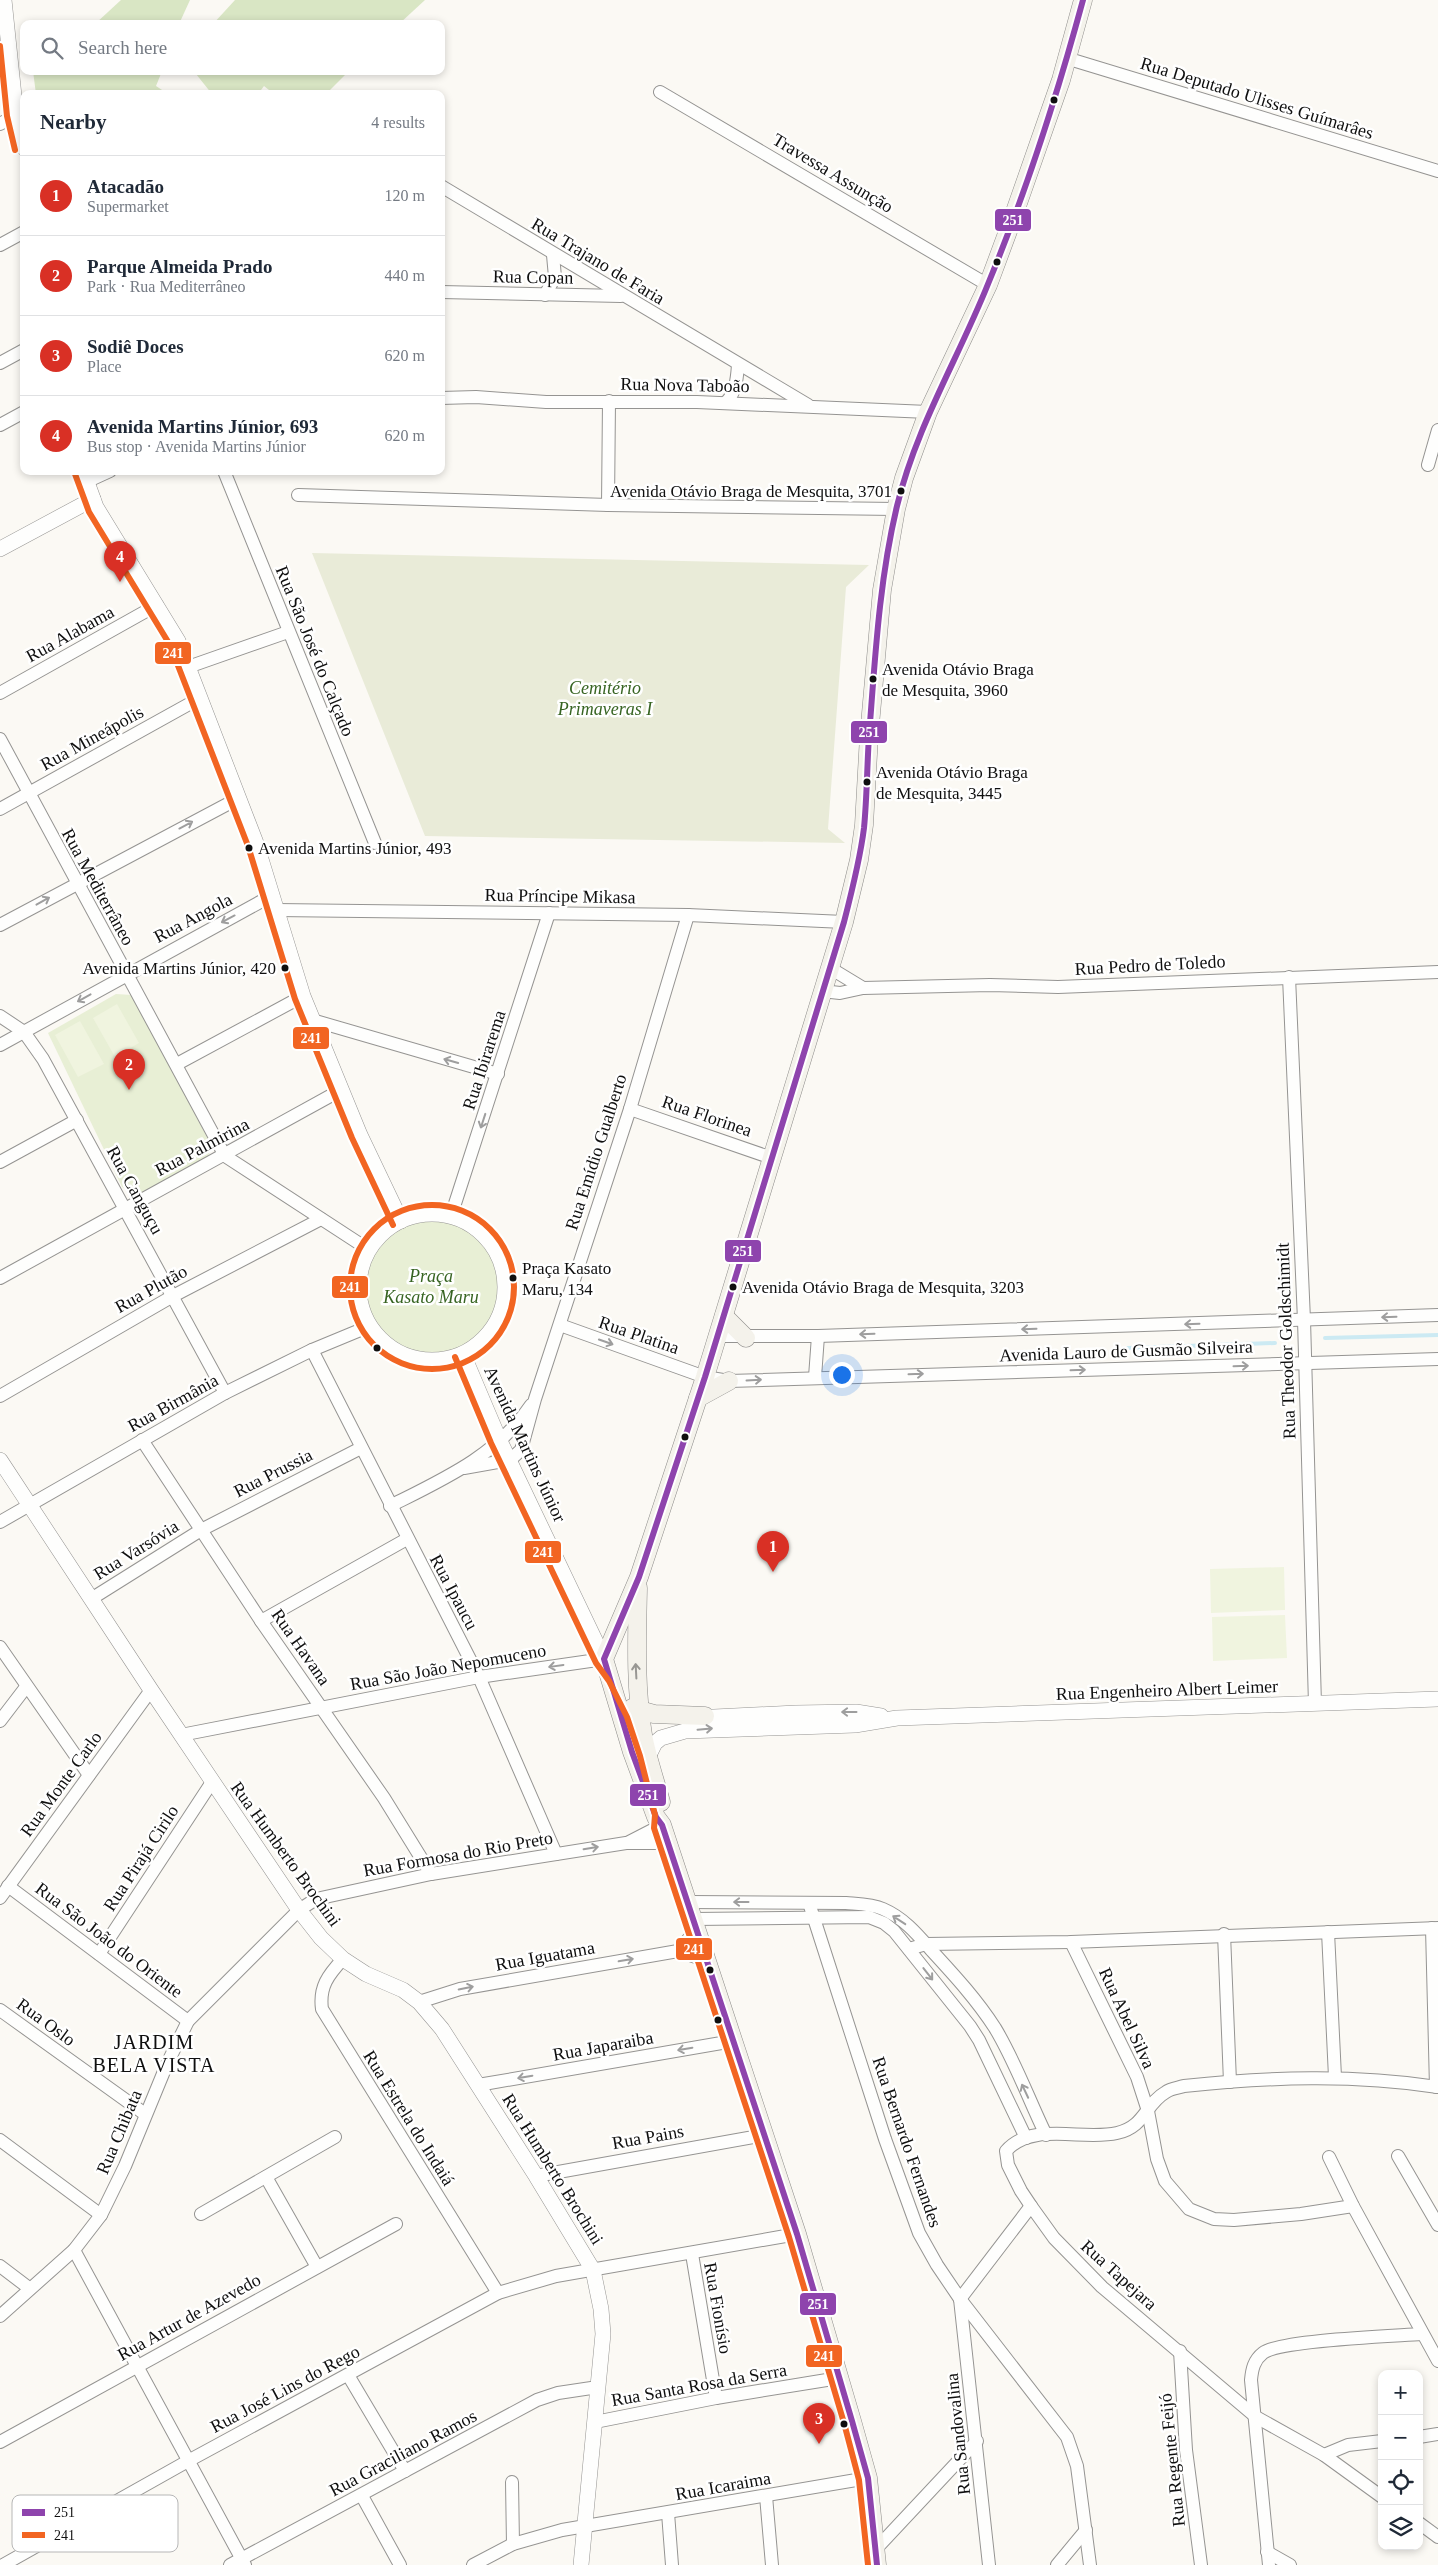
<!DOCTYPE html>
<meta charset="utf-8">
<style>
:root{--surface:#fff;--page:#f6f6f7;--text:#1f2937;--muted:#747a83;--line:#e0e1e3;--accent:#d93025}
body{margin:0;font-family:"Times New Roman",serif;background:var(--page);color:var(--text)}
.controls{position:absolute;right:15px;bottom:15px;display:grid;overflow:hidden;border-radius:10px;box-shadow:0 2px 8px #0003}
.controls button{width:45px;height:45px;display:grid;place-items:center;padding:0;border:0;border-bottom:1px solid var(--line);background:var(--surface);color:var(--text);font:25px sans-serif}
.you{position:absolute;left:841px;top:1374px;width:18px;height:18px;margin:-12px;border:4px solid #fff;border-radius:50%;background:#1a73e8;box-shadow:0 0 0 8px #1a73e833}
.badge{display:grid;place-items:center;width:32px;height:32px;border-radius:50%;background:var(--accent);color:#fff;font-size:16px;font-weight:700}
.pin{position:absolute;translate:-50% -41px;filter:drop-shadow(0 1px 2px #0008)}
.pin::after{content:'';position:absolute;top:26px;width:18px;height:15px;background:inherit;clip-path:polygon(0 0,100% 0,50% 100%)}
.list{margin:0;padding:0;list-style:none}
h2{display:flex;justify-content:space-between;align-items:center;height:65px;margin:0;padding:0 20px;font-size:21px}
h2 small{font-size:16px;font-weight:400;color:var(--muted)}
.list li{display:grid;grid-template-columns:32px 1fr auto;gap:15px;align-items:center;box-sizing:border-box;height:80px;padding:0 20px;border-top:1px solid var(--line)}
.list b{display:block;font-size:19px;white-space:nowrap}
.list p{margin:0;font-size:16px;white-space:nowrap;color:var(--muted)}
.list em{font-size:16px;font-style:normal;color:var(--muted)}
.icon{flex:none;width:28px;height:28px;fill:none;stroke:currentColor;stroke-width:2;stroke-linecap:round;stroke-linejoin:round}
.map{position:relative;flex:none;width:1438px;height:2565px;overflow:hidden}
.search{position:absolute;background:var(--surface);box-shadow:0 2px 8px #0003;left:20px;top:20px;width:425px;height:55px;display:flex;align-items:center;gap:12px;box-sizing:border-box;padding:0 18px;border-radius:10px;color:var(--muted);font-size:19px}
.panel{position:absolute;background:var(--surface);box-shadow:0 2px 8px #0003;left:20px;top:90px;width:425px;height:385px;border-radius:10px}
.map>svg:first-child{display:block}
</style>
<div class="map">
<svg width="1438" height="2565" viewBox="0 0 1438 2565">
<rect width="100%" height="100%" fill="#fbf9f4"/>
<g fill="#e8efd5">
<polygon points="116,994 132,995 213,1148 203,1163 136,1196 122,1187 48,1033"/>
<circle cx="432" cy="1287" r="73"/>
</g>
<g fill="#d9e6c4">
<polygon points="121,0 190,0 179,24 95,24"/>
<polygon points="235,0 425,0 399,24 213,24"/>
<polygon points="33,71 162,71 156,86 168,94 36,94"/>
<polygon points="197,71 349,71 326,94 274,94 264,86 258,94 212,94 196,74"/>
</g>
<polygon fill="#e9ebd8" points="312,553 869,565 846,587 828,829 845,843 425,836"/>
<g fill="#f0f4df">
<polygon points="117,1004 139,1043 115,1057 93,1018"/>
<polygon points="80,1021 104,1064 78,1077 55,1035"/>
<polygon points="1284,1567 1285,1610 1211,1613 1210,1569"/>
<polygon points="1285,1615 1287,1658 1213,1661 1212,1617"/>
</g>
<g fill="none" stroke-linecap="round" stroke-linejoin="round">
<g stroke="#cceaf3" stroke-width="4">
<polyline points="1325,1338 1438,1335"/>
<polyline points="1128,1348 1275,1343"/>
</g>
<g stroke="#959492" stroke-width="14">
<g id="minor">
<polyline points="1066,58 1438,171"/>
<polyline points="660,92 988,285"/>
<polyline points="0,124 16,115"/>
<polyline points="441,186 808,405"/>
<polyline points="0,245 24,232"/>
<polyline points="441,292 621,296"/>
<polyline points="545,295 555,277 553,255"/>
<polyline points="0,363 24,350"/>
<polyline points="441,398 476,397 546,402 697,402 928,412"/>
<path d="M725 403C736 394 737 378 738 365"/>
<polyline points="0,425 24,412"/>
<polyline points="1428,465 1438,430"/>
<polyline points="224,471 375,843"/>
<polyline points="86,482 110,471"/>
<polyline points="298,495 608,505 896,509"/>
<polyline points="608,505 609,401"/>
<polyline points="188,667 288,632"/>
<polyline points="0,693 157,605"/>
<polyline points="0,739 225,1156 360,1244 371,1247"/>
<polyline points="0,809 200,698"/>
<polyline points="276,910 688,915 844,922"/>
<polyline points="0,925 239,798"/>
<polyline points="830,968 863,988"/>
<polyline points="1289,977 1304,1320 1315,1704"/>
<polyline points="822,991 840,993 863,988 990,985 1058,987 1438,972"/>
<polyline points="0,1016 24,1032 43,1059 225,1393"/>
<polyline points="312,1020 498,1074"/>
<polyline points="0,1045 271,896"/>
<polyline points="177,1064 303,996"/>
<polyline points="630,1109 772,1158"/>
<polyline points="0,1162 77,1120"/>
<polyline points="451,1216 549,913"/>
<polyline points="0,1278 341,1090"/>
<polyline points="560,1325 705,1377 729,1381 1438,1359"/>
<polyline points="718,1336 818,1336 1438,1315"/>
<polyline points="312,1350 479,1677 556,1854"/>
<polyline points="815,1377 818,1336"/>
<polyline points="0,1396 173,1296 321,1219"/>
<polyline points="142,1440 261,1621 384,1798 431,1874"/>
<polyline points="464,1468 510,1460 521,1450 535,1399 630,1109 688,915"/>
<path d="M390 1506C442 1480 498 1455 531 1405"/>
<polyline points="0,1522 225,1393 312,1350 370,1326"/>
<polyline points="91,1599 201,1530 361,1448"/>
<polyline points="261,1621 407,1539"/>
<polyline points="0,1647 89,1775"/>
<polyline points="0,1721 26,1687"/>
<polyline points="181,1735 479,1677 604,1659"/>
<polyline points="629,1842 662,1825"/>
<polyline points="8,1886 188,2021"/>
<polyline points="0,1898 151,1690"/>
<path d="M689 1902 846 1903C858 1904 872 1904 883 1909 904 1918 918 1935 932 1951 955 1976 977 2000 995 2028 1015 2061 1029 2100 1046 2135"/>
<polyline points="809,1903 885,2139 919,2233 937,2265 960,2299 1067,2437 1077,2466 1090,2565"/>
<polyline points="694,1919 869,1917 884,1923 894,1931 970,2026 979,2040 1026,2138"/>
<polyline points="1432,1928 1436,2087"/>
<polyline points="1328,1932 1335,2077"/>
<polyline points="1224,1934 1230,2082"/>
<polyline points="1071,1942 1137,2077 1148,2111 1157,2159 1165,2181 1189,2209 1214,2219 1234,2220 1301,2214 1353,2206"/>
<polyline points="909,1949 926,1944 1071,1942 1438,1928"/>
<polyline points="678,1951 697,1929"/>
<polyline points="99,1954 212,1782"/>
<path d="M343 1959C328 1975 319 1987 322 2009L498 2293"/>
<polyline points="419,2002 460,1989 678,1951 707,1961"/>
<polyline points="0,2010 145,2114"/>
<polyline points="478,2085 733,2041"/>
<polyline points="0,2140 101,2215"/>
<polyline points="1398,2156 1438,2225"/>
<polyline points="1329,2157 1353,2206 1438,2361"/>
<polyline points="536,2176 765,2135"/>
<polyline points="266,2177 317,2267"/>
<polyline points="201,2214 335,2137"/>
<polyline points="74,2250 245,2565"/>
<polyline points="692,2254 716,2398"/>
<polyline points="0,2266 29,2288"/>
<polyline points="960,2299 989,2565"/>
<polyline points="960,2299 1031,2206"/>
<polyline points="0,2316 74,2250 101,2215 125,2166 167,2064 188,2021 299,1910 316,1899 431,1874 626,1843 669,1843"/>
<polyline points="1180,2351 1186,2450 1201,2565"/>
<polyline points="348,2375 405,2471"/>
<polyline points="595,2422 716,2398 839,2378"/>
<polyline points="1419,2437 1438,2434"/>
<polyline points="0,2442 396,2224"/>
<polyline points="1324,2455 1348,2445 1382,2441"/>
<polyline points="512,2482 513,2544"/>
<polyline points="362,2496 400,2565"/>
<polyline points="766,2496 772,2565"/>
<path d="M1382 2497 1324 2455 1256 2417 1102 2287 1054 2238 1031 2206 1021 2191 1008 2165 1006 2151C1032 2121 1083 2141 1117 2133 1145 2127 1145 2104 1166 2092 1171 2088 1178 2088 1184 2086 1271 2077 1352 2074 1438 2087"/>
<polyline points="668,2513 672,2565"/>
<polyline points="1419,2523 1438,2537"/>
<polyline points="875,2550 977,2441"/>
<polyline points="1267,2552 1290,2565"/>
<polyline points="3,2565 188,2461 498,2293 556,2276 797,2234"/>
<polyline points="230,2565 537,2400 558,2393 598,2387"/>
<polyline points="473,2565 513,2544 562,2530 868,2478"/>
<polyline points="1057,2565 1086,2530"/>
<path d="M1269 2565 1251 2380C1252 2369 1254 2360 1263 2353 1279 2340 1394 2336 1421 2334"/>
</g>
</g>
<g stroke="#959492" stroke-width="16">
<g id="tertiary">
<polyline points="4,0 16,115 24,148"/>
<polyline points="83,471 96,507 178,641 256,843 303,996 360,1135 401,1221"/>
<polyline points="0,549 93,499"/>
<circle cx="432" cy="1287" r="73"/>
<polyline points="463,1354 499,1439 604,1659"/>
<polyline points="0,1460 151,1690 299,1910 321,1938 343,1959 366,1974 403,1990 419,2002 442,2029 536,2176 593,2270 601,2309 603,2334 581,2565"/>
<polyline points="694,1718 796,1713 856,1712 881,1716"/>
<polyline points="649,1755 655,1743 661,1738 685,1731 855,1725 897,1718 1438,1699"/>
</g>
</g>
<g stroke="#8c8b89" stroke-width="19">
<g id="secondary">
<polyline points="724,1316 746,1338"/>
<polyline points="698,1398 729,1381"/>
<path d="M638 1588C637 1638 635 1686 643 1735 647 1757 655 1780 661 1802"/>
<polyline points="632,1708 654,1714 705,1716"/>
<polyline points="877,2565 868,2478 852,2421 797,2234 662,1825 656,1817 632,1752 604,1659 639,1577 705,1377 844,922 859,860 864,825 869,736 882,590 896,509 904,478 928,412 988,285 1011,223 1061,80 1083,0"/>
</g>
</g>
<use href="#minor" stroke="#fefefd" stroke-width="12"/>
<use href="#tertiary" stroke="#fefefd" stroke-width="15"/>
<use href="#secondary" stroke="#f4f2eb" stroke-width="18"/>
<g stroke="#fff" stroke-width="10">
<path id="bus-1" d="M877 2565 868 2478 852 2421 797 2234 662 1825 656 1817 632 1752 604 1659 639 1577 705 1377 844 922C852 891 860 860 864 828 867 797 867 766 869 736 875 660 879 581 897 506 916 427 958 359 988 284 1026 192 1057 96 1083 0"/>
</g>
<g stroke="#fff" stroke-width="10">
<g id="bus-2">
<polyline points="0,46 7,116 15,150"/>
<polyline points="75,474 89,512 170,645 248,846 295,999 352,1138 393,1225"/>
<circle cx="432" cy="1287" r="82"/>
<polyline points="455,1357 491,1443 596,1663 609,1681 627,1717 640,1756 655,1815 654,1828 789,2237 844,2423 859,2480 868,2565"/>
</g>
</g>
<use href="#bus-1" stroke="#8e44ad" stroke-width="6"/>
<use href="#bus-2" stroke="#f26522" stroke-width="6"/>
</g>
<defs><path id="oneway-shaft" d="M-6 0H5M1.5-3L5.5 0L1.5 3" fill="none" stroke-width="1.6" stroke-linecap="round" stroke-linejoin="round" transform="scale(1.25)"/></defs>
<g stroke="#9e9e9e">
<use href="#oneway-shaft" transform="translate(186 825) rotate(-28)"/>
<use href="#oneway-shaft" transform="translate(43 901) rotate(-29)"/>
<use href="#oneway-shaft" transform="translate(228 919) rotate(152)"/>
<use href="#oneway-shaft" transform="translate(84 998) rotate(151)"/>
<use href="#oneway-shaft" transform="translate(451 1061) rotate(-164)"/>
<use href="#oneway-shaft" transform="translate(483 1121) rotate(108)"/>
<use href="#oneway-shaft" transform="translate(1389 1317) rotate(178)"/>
<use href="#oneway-shaft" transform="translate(1192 1324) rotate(178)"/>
<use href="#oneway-shaft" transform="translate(1029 1329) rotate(178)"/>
<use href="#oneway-shaft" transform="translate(867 1334) rotate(178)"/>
<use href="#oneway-shaft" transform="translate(606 1342) rotate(19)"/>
<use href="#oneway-shaft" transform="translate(1241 1366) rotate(-2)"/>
<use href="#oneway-shaft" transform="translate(1078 1370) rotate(-2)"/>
<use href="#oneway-shaft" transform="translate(916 1374) rotate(-2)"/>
<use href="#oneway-shaft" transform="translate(754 1380) rotate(-3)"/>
<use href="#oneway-shaft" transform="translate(556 1666) rotate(172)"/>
<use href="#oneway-shaft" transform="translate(849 1712) rotate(-180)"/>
<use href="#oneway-shaft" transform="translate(705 1729) rotate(-5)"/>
<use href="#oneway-shaft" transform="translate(591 1848) rotate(-9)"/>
<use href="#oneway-shaft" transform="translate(741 1902) rotate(-180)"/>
<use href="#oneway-shaft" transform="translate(899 1920) rotate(-147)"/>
<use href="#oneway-shaft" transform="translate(626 1960) rotate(-10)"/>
<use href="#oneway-shaft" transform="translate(928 1974) rotate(52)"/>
<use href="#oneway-shaft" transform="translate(466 1988) rotate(-11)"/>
<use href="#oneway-shaft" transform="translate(685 2049) rotate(170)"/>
<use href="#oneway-shaft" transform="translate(525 2077) rotate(170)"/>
<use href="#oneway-shaft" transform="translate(1025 2091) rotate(-115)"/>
</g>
<use stroke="#989793" href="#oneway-shaft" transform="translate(636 1671) rotate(-93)"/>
<g fill="#0f0f0f" stroke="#fff" stroke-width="2">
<circle cx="1054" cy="100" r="4.5"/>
<circle cx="997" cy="262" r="4.5"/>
<circle cx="901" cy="491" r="4.5"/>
<circle cx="873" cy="679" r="4.5"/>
<circle cx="867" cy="782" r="4.5"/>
<circle cx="249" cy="848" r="4.5"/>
<circle cx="285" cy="968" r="4.5"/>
<circle cx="513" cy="1278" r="4.5"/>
<circle cx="733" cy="1287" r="4.5"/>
<circle cx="377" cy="1348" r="4.5"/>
<circle cx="685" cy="1437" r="4.5"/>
<circle cx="710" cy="1970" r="4.5"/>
<circle cx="718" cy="2020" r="4.5"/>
<circle cx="844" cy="2424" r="4.5"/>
</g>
<g text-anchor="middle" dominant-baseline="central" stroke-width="5" stroke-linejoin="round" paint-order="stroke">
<g font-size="17" fill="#0f0f0f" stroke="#fff" text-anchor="start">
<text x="892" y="491" text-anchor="end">Avenida Otávio Braga de Mesquita, 3701</text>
<text x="882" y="669">Avenida Otávio Braga<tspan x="882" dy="21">de Mesquita, 3960</tspan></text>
<text x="876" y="772">Avenida Otávio Braga<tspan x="876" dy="21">de Mesquita, 3445</tspan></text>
<text x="258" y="848">Avenida Martins Júnior, 493</text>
<text x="276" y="968" text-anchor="end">Avenida Martins Júnior, 420</text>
<text x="522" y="1268">Praça Kasato<tspan x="522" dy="21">Maru, 134</tspan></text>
<text x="742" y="1287">Avenida Otávio Braga de Mesquita, 3203</text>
</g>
<g font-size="18" fill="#0f0f0f" stroke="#fff">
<text transform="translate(1257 98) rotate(17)">Rua Deputado Ulisses Guímarâes</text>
<text transform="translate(833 173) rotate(31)">Travessa Assunção</text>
<text transform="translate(598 261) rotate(31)">Rua Trajano de Faria</text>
<text transform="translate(533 277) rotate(1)">Rua Copan</text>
<text transform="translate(685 385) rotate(1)">Rua Nova Taboão</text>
<text transform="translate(70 634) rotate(-29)">Rua Alabama</text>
<text transform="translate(315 651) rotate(68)">Rua São José do Calçado</text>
<text transform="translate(92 738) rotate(-29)">Rua Mineápolis</text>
<text transform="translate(98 887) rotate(61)">Rua Mediterrâneo</text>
<text transform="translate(560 896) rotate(1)">Rua Príncipe Mikasa</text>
<text transform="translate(193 918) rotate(-28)">Rua Angola</text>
<text transform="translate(1150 965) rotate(-3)">Rua Pedro de Toledo</text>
<text transform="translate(484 1060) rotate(-72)">Rua Ibirarema</text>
<text transform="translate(707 1116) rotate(19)">Rua Florinea</text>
<text transform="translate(202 1147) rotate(-28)">Rua Palmirina</text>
<text transform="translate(596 1152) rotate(-72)">Rua Emídio Gualberto</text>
<text transform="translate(135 1190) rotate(61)">Rua Canguçu</text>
<text transform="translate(151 1289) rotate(-29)">Rua Plutão</text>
<text transform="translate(639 1335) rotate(19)">Rua Platina</text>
<text transform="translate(1286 1341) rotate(-92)">Rua Theodor Goldschimidt</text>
<text transform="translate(1126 1351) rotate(-2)">Avenida Lauro de Gusmão Silveira</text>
<text transform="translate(173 1403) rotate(-29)">Rua Birmânia</text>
<text transform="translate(525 1444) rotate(65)">Avenida Martins Júnior</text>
<text transform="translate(273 1473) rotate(-27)">Rua Prussia</text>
<text transform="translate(136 1550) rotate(-32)">Rua Varsóvia</text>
<text transform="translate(454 1592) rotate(62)">Rua Ipaucu</text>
<text transform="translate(301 1647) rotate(55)">Rua Havana</text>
<text transform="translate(448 1667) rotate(-10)">Rua São João Nepomuceno</text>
<text transform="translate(1167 1690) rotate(-2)">Rua Engenheiro Albert Leimer</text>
<text transform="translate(61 1784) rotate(-54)">Rua Monte Carlo</text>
<text transform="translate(286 1854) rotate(54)">Rua Humberto Brochini</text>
<text transform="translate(458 1854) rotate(-10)">Rua Formosa do Rio Preto</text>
<text transform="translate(141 1858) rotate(-57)">Rua Pirajá Cirilo</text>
<text transform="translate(109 1940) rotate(37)">Rua São João do Oriente</text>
<text transform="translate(545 1956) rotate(-10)">Rua Iguatama</text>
<text transform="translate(1127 2018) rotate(65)">Rua Abel Silva</text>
<text transform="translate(46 2022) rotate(36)">Rua Oslo</text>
<text transform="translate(603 2046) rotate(-10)">Rua Japaraiba</text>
<text transform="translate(409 2118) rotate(58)">Rua Estrela do Indaiá</text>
<text transform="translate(119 2132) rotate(-67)">Rua Chibata</text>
<text transform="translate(648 2137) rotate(-10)">Rua Pains</text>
<text transform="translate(907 2142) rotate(71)">Rua Bernardo Fernandes</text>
<text transform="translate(553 2169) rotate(58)">Rua Humberto Brochini</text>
<text transform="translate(1119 2275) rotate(42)">Rua Tapejara</text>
<text transform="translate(718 2308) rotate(80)">Rua Fionísio</text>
<text transform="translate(189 2317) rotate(-29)">Rua Artur de Azevedo</text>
<text transform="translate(699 2385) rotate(-10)">Rua Santa Rosa da Serra</text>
<text transform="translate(285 2389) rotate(-28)">Rua José Lins do Rego</text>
<text transform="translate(958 2434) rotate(-96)">Rua Sandovalina</text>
<text transform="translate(403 2453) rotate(-28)">Rua Graciliano Ramos</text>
<text transform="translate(1172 2460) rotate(-96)">Rua Regente Feijó</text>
<text transform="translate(723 2486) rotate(-10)">Rua Icaraima</text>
</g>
<g font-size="18" font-style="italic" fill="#376422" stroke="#fff">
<text x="605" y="688">Cemitério<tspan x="605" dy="21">Primaveras I</tspan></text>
<text x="431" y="1276">Praça<tspan x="431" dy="21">Kasato Maru</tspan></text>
</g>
<g font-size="20" letter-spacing="1" fill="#0f0f0f" stroke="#fff">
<text x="154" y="2042">JARDIM<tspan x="154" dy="23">BELA VISTA</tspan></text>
</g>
</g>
<rect x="12" y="2495" width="166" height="57" rx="8" fill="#fff" stroke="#b7b7b7" stroke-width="1"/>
<rect x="22" y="2509" width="23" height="7" fill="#8e44ad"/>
<rect x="22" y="2532" width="23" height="6" fill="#f26522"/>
<g font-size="14" fill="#0f0f0f">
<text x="54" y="2517">251</text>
<text x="54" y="2540">241</text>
</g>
<g stroke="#fff" stroke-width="2">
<rect x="994" y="208" width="38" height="24" rx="5" fill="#8e44ad"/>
<rect x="154" y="641" width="38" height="24" rx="5" fill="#f26522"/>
<rect x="850" y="720" width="38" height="24" rx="5" fill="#8e44ad"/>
<rect x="292" y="1026" width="38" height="24" rx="5" fill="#f26522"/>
<rect x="724" y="1239" width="38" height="24" rx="5" fill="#8e44ad"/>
<rect x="331" y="1275" width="38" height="24" rx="5" fill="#f26522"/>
<rect x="524" y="1540" width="38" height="24" rx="5" fill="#f26522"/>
<rect x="629" y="1783" width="38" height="24" rx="5" fill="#8e44ad"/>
<rect x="675" y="1937" width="38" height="24" rx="5" fill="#f26522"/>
<rect x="799" y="2292" width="38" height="24" rx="5" fill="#8e44ad"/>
<rect x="805" y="2344" width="38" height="24" rx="5" fill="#f26522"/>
</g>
<g font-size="14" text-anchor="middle" font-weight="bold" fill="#fff">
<text x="1013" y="225">251</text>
<text x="173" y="658">241</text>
<text x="869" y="737">251</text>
<text x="311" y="1043">241</text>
<text x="743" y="1256">251</text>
<text x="350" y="1292">241</text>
<text x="543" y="1557">241</text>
<text x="648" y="1800">251</text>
<text x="694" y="1954">241</text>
<text x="818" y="2309">251</text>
<text x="824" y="2361">241</text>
</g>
</svg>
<div class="controls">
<button>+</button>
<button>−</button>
<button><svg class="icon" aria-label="locate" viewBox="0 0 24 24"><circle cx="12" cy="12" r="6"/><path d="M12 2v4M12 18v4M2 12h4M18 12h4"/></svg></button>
<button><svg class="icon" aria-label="layers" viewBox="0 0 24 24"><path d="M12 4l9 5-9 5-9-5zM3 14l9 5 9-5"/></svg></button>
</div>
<div class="you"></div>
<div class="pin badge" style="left:773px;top:1572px">1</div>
<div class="pin badge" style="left:129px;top:1090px">2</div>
<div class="pin badge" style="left:819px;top:2444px">3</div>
<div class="pin badge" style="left:120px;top:582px">4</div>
<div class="search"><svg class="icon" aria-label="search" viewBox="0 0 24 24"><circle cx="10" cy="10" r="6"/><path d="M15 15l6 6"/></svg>Search here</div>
<section class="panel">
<h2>Nearby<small>4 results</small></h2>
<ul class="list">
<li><span class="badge">1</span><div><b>Atacadão</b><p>Supermarket</p></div><em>120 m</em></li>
<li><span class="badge">2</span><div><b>Parque Almeida Prado</b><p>Park · Rua Mediterrâneo</p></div><em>440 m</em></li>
<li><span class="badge">3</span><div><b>Sodiê Doces</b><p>Place</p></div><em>620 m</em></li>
<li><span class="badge">4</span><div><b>Avenida Martins Júnior, 693</b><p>Bus stop · Avenida Martins Júnior</p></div><em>620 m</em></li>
</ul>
</section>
</div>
